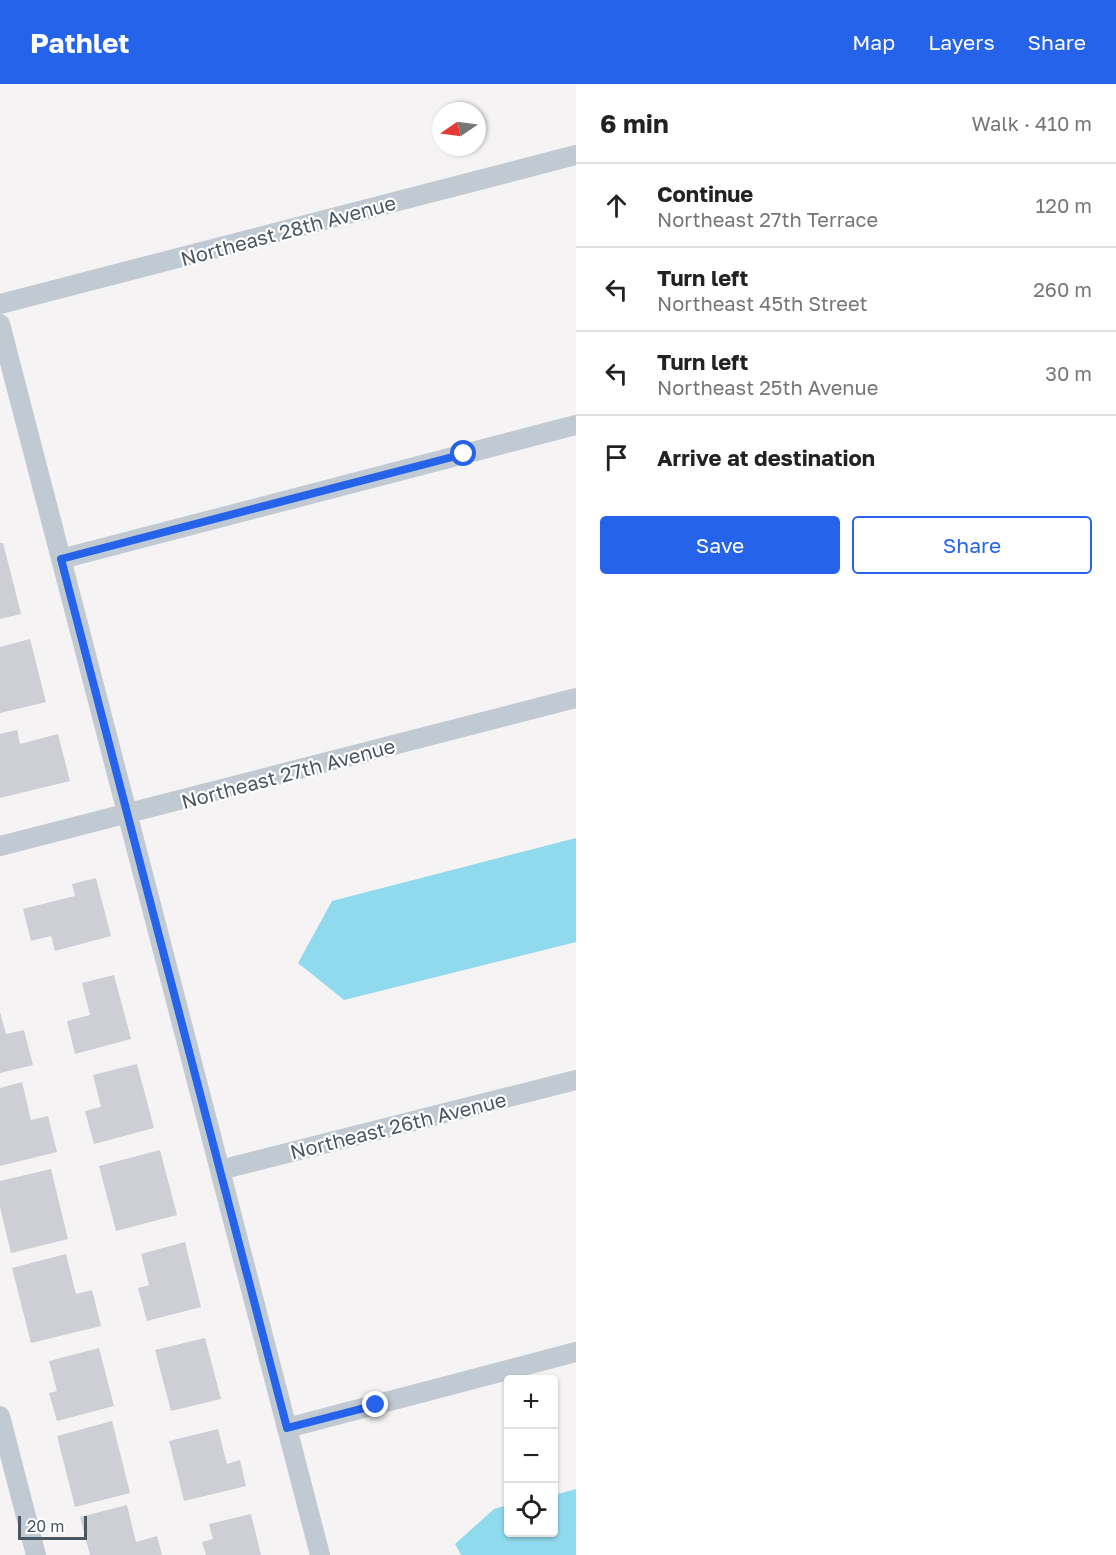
<!DOCTYPE html>
<meta charset="utf-8">
<style>
:root{--surface:#fff;--page:#f6f6f6;--text:#222;--muted:#767676;--line:#e0e0e0;--accent:#2563eb}
body{margin:0;font-family:"Golos Text",sans-serif;background:var(--page);color:var(--text)}
.controls{position:absolute;right:18px;bottom:18px;display:grid;overflow:hidden;border-radius:6px;box-shadow:0 2px 4px #0004}
.controls button{width:54px;height:54px;display:grid;place-items:center;padding:0;border:0;border-bottom:2px solid var(--line);background:var(--surface);color:var(--text);font:30px sans-serif}
.compass{position:absolute;left:432px;top:18px;width:54px;height:54px;border-radius:50%;background:var(--surface);box-shadow:0 2px 4px #0004;rotate:257deg}
.scale{position:absolute;left:18px;bottom:15px;width:69px;box-sizing:border-box;padding-left:6px;border:3px solid #4a5661;border-top:0;font-size:16px;line-height:21px;white-space:nowrap;color:#4a5661;-webkit-text-stroke:4px #fff;paint-order:stroke}
.stop{position:absolute;width:18px;height:18px;margin:-14px;border:4px solid #2563eb;border-radius:50%;background:#fff}
.stop.end{background:#2563eb;border-color:#fff;box-shadow:0 2px 6px #0008}
.list{margin:0;padding:0;list-style:none}
h2{display:flex;justify-content:space-between;align-items:center;height:78px;margin:0;padding:0 24px;font-size:26px}
h2 small{font-size:20px;font-weight:400;color:var(--muted)}
.list li{display:grid;grid-template-columns:39px 1fr auto;gap:18px;align-items:center;box-sizing:border-box;height:84px;padding:0 24px;border-top:2px solid var(--line)}
.list b{display:block;font-size:22px;white-space:nowrap}
.list p{margin:0;font-size:20px;white-space:nowrap;color:var(--muted)}
.list em{font-size:20px;font-style:normal;color:var(--muted)}
.actions{display:flex;gap:12px;padding:18px 24px}
.actions a{flex:1;padding:14px 0;border:2px solid var(--accent);border-radius:6px;text-align:center;font-size:21px;color:var(--accent)}
.actions .main{background:var(--accent);color:#fff}
.icon{flex:none;width:33px;height:33px;fill:none;stroke:currentColor;stroke-width:2;stroke-linecap:round;stroke-linejoin:round}
.map{position:relative;flex:none;width:576px;height:1471px;overflow:hidden}
header{display:flex;align-items:center;gap:36px;box-sizing:border-box;height:84px;padding:0 30px;background:var(--accent);color:#fff}
header strong{font-size:28px}
nav{display:flex;gap:33px;margin-inline-start:auto;font-size:21px}
main{display:flex}
aside{flex:1;background:var(--surface)}
.map>svg:first-child{display:block}
</style>
<header>
<strong>Pathlet</strong>
<nav><a>Map</a><a>Layers</a><a>Share</a></nav>
</header>
<main>
<div class="map">
<svg width="576" height="1471" viewBox="0 0 576 1471">
<rect width="100%" height="100%" fill="#f5f3f3"/>
<g fill="#90daee">
<polygon points="576,754 576,858 344,916 298,879 332,817"/>
<polygon points="576,1405 576,1471 461,1471 455,1460 494,1425 508,1421 508,1448 554,1448 554,1411"/>
</g>
<g fill="#cdcfd5">
<polygon points="0,459 3,459 21,530 0,535"/>
<polygon points="30,555 46,618 0,629 0,563"/>
<polygon points="17,646 20,660 58,650 70,697 0,714 0,650"/>
<polygon points="96,794 111,852 55,867 51,852 31,857 23,825 75,812 72,800"/>
<polygon points="114,891 131,955 75,970 67,937 90,931 82,899"/>
<polygon points="0,928 6,950 24,946 33,981 0,989"/>
<polygon points="137,980 154,1044 94,1060 85,1027 101,1023 93,991"/>
<polygon points="22,998 31,1036 48,1032 57,1068 0,1082 0,1004"/>
<polygon points="160,1066 177,1131 116,1147 99,1082"/>
<polygon points="51,1085 68,1155 11,1169 0,1123 0,1097"/>
<polygon points="185,1158 201,1223 147,1237 138,1204 149,1201 141,1170"/>
<polygon points="66,1170 76,1210 92,1206 101,1242 31,1259 12,1184"/>
<polygon points="205,1254 221,1315 171,1327 155,1266"/>
<polygon points="99,1264 114,1322 57,1337 49,1309 57,1307 49,1277"/>
<polygon points="112,1337 130,1409 75,1423 57,1352"/>
<polygon points="218,1345 227,1380 240,1376 246,1402 184,1417 169,1357"/>
<polygon points="127,1421 136,1458 157,1452 162,1471 90,1471 80,1433"/>
<polygon points="251,1430 261,1471 206,1471 202,1458 213,1455 209,1440"/>
</g>
<g fill="none" stroke-linecap="round" stroke-linejoin="round">
<g stroke="#c1cad2" stroke-width="20">
<polyline points="0,220 576,71"/>
<polyline points="0,240 320,1471"/>
<polyline points="61,475 576,341"/>
<polyline points="0,762 576,614"/>
<polyline points="220,1086 576,996"/>
<polyline points="0,1332 36,1471"/>
<polyline points="287,1344 576,1268"/>
</g>
</g>
<g fill="none" stroke-linecap="round" stroke-linejoin="round">
<polyline stroke="#2563eb" stroke-width="8" points="376,1321 287,1344 61,475 464,370"/>
</g>
<g text-anchor="middle" dominant-baseline="central" stroke-width="4.5" stroke-linejoin="round" paint-order="stroke">
<g font-size="20" fill="#4a5661" stroke="#fff">
<text transform="translate(288 146) rotate(-15)">Northeast 28th Avenue</text>
<text transform="translate(288 689) rotate(-15)">Northeast 27th Avenue</text>
<text transform="translate(398 1041) rotate(-14)">Northeast 26th Avenue</text>
</g>
</g>
</svg>
<div class="controls">
<button>+</button>
<button>−</button>
<button><svg class="icon" aria-label="locate" viewBox="0 0 24 24"><circle cx="12" cy="12" r="6"/><path d="M12 2v4M12 18v4M2 12h4M18 12h4"/></svg></button>
</div>
<svg class="compass" viewBox="-18 -18 36 36"><path d="M0-13l5 13h-10z" fill="#e53935"/><path d="M0 13l5-13h-10z" fill="#767676"/></svg>
<div class="scale">20 m</div>
<div class="stop" style="left:464px;top:370px"></div>
<div class="stop end" style="left:376px;top:1321px"></div>
</div>
<aside>
<h2>6 min<small>Walk · 410 m</small></h2>
<ul class="list">
<li><svg class="icon" aria-label="ahead" viewBox="0 0 24 24"><path d="M12 20V5M6 11l6-6 6 6"/></svg><div><b>Continue</b><p>Northeast 27th Terrace</p></div><em>120 m</em></li>
<li><svg class="icon" aria-label="left" viewBox="0 0 24 24"><path d="M17 20v-9H6M10 6l-5 5 5 5"/></svg><div><b>Turn left</b><p>Northeast 45th Street</p></div><em>260 m</em></li>
<li><svg class="icon" aria-label="left" viewBox="0 0 24 24"><path d="M17 20v-9H6M10 6l-5 5 5 5"/></svg><div><b>Turn left</b><p>Northeast 25th Avenue</p></div><em>30 m</em></li>
<li><svg class="icon" aria-label="arrive" viewBox="0 0 24 24"><path d="M6 21V4h12l-3 4 3 4H6"/></svg><div><b>Arrive at destination</b></div></li>
</ul>
<div class="actions"><a class="main">Save</a><a>Share</a></div>
</aside>
</main>
